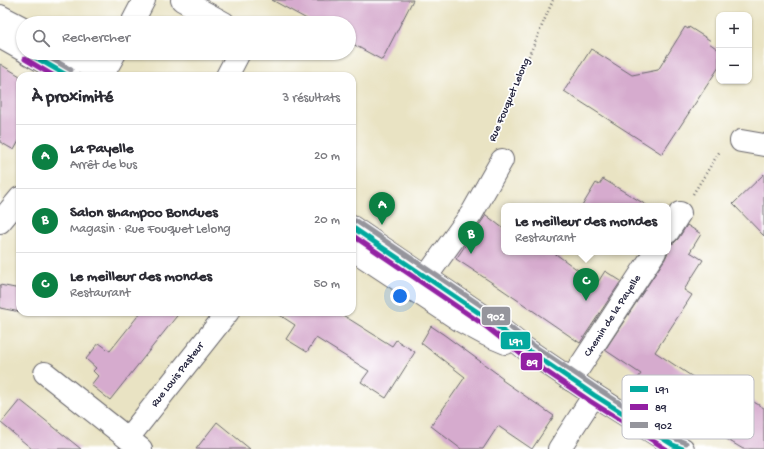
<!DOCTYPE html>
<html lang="fr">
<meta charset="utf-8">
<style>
:root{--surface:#fff;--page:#f7f7f7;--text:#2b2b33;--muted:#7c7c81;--line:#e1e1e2;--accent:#0b8043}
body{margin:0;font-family:"Gochi Hand",sans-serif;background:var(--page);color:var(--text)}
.controls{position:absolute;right:12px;top:12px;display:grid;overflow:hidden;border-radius:8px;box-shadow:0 1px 3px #0004}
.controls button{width:36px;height:36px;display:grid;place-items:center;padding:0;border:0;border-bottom:1px solid var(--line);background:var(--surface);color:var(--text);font:20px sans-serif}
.you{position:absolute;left:400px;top:296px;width:14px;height:14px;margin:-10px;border:3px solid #fff;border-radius:50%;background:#1a73e8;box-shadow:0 0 0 6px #1a73e833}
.badge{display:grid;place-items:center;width:26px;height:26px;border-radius:50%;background:var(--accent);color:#fff;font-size:13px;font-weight:700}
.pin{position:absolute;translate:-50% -33px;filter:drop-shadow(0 1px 2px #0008)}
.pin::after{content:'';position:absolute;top:21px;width:14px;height:12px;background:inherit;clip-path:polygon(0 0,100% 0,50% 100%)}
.popup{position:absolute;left:501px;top:203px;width:170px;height:52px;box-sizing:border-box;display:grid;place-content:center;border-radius:8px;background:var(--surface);filter:drop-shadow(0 1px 3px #0005);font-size:13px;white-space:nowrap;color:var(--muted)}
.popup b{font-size:15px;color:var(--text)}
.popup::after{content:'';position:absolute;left:50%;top:100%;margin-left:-8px;border:8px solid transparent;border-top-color:var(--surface)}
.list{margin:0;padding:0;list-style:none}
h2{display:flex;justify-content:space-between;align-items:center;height:52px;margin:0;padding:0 16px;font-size:17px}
h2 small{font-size:13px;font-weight:400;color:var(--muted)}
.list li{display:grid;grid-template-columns:26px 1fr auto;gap:12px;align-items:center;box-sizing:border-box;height:64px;padding:0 16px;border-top:1px solid var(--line)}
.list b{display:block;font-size:15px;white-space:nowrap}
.list p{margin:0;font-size:13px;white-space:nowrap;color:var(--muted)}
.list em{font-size:13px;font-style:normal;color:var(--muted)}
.icon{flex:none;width:22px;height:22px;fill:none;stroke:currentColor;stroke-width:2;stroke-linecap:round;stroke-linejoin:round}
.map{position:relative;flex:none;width:764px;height:449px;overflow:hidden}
.search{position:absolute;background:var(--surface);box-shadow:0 1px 3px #0004;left:16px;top:16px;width:340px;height:44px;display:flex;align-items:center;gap:10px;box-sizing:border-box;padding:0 14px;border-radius:22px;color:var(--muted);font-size:15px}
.panel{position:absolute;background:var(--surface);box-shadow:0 1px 3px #0004;left:16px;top:72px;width:340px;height:244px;border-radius:12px}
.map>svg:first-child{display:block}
</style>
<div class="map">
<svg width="764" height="449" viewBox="0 0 764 449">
<rect width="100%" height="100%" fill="#fff"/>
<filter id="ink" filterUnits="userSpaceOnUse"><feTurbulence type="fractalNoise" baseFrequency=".025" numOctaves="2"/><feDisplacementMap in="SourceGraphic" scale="8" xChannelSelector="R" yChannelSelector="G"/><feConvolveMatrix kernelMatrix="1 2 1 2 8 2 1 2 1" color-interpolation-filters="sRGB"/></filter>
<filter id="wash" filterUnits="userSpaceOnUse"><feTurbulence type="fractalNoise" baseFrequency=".012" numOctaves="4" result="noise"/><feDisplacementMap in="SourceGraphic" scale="16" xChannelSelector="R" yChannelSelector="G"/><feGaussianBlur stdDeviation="0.9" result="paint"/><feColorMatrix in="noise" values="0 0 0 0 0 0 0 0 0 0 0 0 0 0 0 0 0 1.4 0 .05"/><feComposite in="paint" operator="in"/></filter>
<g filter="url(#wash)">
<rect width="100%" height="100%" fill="#e9e3c3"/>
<g id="blocks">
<g fill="#d6abce">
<polygon points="272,0 413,0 382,60 349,42 349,23 314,23"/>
<polygon points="685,27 688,29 689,27 711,41 709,43 719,50 719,67 662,154 564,91 591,49 632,75 658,70"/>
<polygon points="0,64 20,76 20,139 14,150 0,142"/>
<polygon points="764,174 764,236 733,204"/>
<polygon points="603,179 648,206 582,206 596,183 599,185"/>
<polygon points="486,215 504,229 504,252 553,252 582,273 583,272 598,282 605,271 621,281 580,343 494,284 456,259"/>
<polygon points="687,225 701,234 690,252 703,260 684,290 692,295 655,352 717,393 723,384 764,408 764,449 743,449 683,413 635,382 641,374 605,350 665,259 668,252 668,244 674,243 678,239"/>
<polygon points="0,285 20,289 20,312 0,308"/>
<polygon points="141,312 180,312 110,400 91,385 98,376 93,371 96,368 86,359 99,343 110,351"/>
<polygon points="275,312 338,312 392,346 396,340 415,352 386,398 361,382 369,371 316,338 307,352 286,339 295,325"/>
<polygon points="431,326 443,334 503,378 502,380 554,416 532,449 498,426 483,449 461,449 431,426 465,377 421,343"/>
<polygon points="20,400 60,432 81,449 32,449 1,423"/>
<polygon points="217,422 250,449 196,449"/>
</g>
</g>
</g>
<g filter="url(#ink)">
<use href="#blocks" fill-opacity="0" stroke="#68666b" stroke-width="1"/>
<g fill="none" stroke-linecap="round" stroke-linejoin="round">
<g stroke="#68666b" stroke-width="24">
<g id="minor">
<polyline points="182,0 224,23"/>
<polyline points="132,23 144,0"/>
<polyline points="102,76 115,53"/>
<polyline points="227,76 239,53"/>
<polyline points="741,141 764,145"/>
<polyline points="0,222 20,198"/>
<polyline points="668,232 680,213"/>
<polyline points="416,291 472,213 502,160"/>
<polyline points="45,373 141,449"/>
<polyline points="571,380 655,252"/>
<polyline points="128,438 228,312"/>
<polyline points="559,449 594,395"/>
</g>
</g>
<g stroke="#68666b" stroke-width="24">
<g id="major">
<polyline points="0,16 23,28"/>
<polyline points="0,37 23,50"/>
<polyline points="28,53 68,76"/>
<polyline points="66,53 106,76"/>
<polyline points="352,227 488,319 526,349 594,395 673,445 683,449"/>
<polyline points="352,249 461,321 487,335 506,343"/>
</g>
</g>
<g stroke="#68666b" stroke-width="2.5" stroke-dasharray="1 3" stroke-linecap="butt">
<polyline points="494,137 553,0"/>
<polyline points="693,194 720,151"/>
</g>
<use href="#minor" stroke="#fff" stroke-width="22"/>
<use href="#major" stroke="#fff" stroke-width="22"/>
<g stroke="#fff" stroke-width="8">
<g id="bus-1">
<polyline points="28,53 68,76"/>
<polyline points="352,227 488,319 526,349 594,395 673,445 683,449"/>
</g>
</g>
<g stroke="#fff" stroke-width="8">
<g id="bus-2">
<polyline points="25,59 54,76"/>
<polyline points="352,235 484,325 522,355 590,401 666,449"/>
</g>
</g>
<g stroke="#fff" stroke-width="8">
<g id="bus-3">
<polyline points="42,53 71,70"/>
<polyline points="356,221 492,313 530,343 598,389 676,439 686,443"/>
</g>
</g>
<use href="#bus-1" stroke="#03a99f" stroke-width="5"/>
<use href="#bus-2" stroke="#9320a3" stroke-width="5"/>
<use href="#bus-3" stroke="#95959c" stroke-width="5"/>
</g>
</g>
<g text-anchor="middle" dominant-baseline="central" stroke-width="3.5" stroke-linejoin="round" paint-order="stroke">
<g font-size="11" fill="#22223b" stroke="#fff">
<text transform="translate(510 100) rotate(-67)">Rue Fouquet Lelong</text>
<text transform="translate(613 316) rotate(-57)">Chemin de la Payelle</text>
<text transform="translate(178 375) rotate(-52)">Rue Louis Pasteur</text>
</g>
</g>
<rect x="622" y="375" width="132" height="64" rx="6" fill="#fff" stroke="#bdbdc4" stroke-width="1"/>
<rect x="630" y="386" width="18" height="6" fill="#03a99f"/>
<rect x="630" y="404" width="18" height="6" fill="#9320a3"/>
<rect x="630" y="422" width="18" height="6" fill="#95959c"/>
<g font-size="11" fill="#22223b">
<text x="655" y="393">L91</text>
<text x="655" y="411">89</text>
<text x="655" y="429">902</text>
</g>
<g stroke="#fff" stroke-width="1.5">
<rect x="481" y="306" width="30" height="20" rx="4" fill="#95959c"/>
<rect x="500" y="331" width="31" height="19" rx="4" fill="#03a99f"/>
<rect x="520" y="352" width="23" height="19" rx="4" fill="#9320a3"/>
</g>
<g font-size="11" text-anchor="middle" font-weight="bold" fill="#fff">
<text x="496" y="320">902</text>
<text x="516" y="345">L91</text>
<text x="532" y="366">89</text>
</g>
</svg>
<div class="controls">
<button>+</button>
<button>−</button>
</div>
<div class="you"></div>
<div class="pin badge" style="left:382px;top:225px">A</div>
<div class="pin badge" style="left:471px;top:254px">B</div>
<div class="pin badge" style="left:586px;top:301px">C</div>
<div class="popup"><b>Le meilleur des mondes</b>Restaurant</div>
<div class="search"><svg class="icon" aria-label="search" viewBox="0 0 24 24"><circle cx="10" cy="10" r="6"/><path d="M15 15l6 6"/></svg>Rechercher</div>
<section class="panel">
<h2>À proximité<small>3 résultats</small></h2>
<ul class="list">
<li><span class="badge">A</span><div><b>La Payelle</b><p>Arrêt de bus</p></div><em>20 m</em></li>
<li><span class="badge">B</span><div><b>Salon shampoo Bondues</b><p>Magasin · Rue Fouquet Lelong</p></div><em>20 m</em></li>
<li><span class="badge">C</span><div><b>Le meilleur des mondes</b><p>Restaurant</p></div><em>50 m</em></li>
</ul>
</section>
</div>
